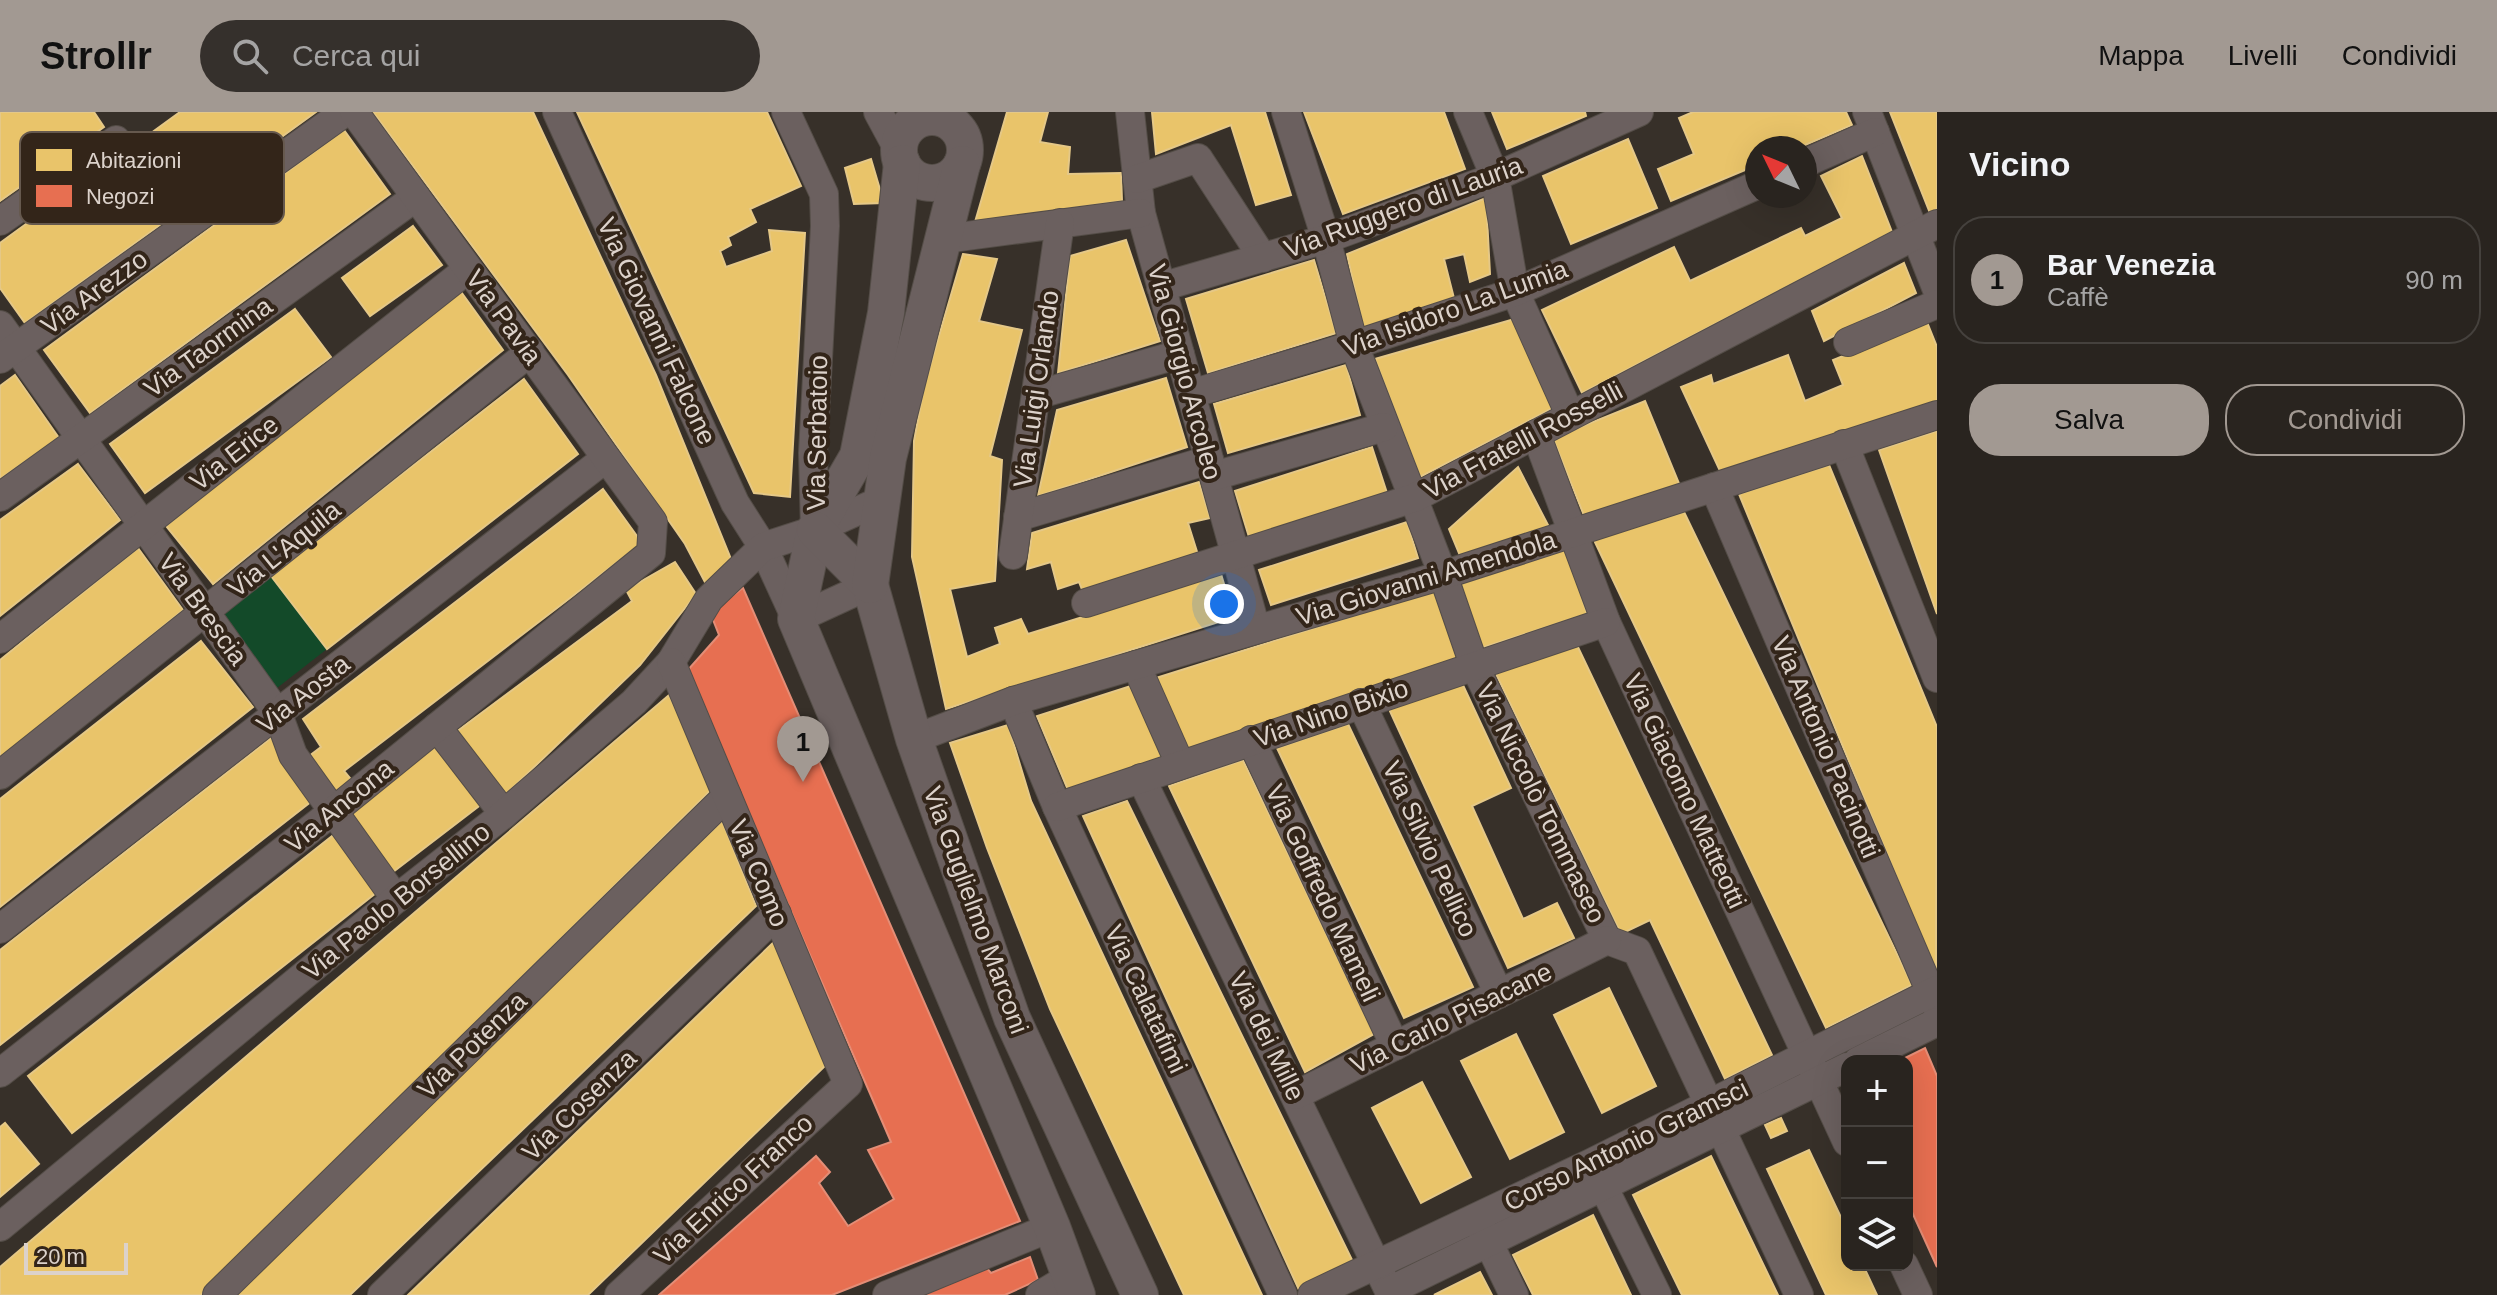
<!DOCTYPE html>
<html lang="it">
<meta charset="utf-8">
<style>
:root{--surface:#29241f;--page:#35302c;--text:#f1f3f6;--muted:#a5a4a4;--line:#45413d;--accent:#a29992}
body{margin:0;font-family:Arial,sans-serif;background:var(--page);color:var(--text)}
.controls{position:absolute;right:24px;bottom:24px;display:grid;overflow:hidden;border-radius:16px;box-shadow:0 8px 32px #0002}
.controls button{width:72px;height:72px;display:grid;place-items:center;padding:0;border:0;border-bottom:2px solid var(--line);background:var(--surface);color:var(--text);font:40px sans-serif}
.compass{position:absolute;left:1745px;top:24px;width:72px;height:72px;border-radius:50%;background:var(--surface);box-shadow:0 8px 32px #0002;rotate:313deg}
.scale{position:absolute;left:24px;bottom:20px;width:104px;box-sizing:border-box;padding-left:8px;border:4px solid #dcd2cb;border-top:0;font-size:22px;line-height:28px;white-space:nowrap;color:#dcd2cb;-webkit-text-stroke:6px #332519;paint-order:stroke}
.you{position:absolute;left:1224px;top:492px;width:28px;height:28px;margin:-20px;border:6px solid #fff;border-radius:50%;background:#1a73e8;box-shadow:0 0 0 12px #1a73e833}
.badge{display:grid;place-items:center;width:52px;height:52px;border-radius:50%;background:var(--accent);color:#111;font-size:26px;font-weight:700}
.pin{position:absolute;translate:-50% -66px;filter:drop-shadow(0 2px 4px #0008)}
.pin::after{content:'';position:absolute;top:42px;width:28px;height:24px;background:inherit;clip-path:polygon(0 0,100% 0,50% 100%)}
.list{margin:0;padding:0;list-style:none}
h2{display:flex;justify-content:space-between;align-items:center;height:104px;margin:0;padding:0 32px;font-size:34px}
h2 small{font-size:26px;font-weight:400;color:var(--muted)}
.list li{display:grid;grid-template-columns:52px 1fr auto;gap:24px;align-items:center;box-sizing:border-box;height:128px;margin:0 16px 16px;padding:0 16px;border:2px solid var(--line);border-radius:32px}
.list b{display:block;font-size:30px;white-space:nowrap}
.list p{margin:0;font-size:26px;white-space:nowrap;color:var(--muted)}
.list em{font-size:26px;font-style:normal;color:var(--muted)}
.actions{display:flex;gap:16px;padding:24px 32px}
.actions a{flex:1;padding:18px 0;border:2px solid var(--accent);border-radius:32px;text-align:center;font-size:28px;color:var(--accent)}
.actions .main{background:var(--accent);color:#111}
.icon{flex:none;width:44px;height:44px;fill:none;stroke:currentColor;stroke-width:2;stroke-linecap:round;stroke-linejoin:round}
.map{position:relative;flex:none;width:1937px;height:1183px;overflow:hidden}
header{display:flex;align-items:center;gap:48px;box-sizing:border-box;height:112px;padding:0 40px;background:var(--accent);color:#111}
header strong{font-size:38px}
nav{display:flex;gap:44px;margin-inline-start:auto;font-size:28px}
.search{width:560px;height:72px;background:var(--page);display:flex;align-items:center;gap:20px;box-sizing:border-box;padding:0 28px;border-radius:44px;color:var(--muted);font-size:30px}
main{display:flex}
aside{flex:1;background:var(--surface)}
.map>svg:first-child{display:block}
</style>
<header>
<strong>Strollr</strong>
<div class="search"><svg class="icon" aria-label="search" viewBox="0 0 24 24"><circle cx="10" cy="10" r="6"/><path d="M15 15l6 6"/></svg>Cerca qui</div>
<nav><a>Mappa</a><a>Livelli</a><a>Condividi</a></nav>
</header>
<main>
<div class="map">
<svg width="1937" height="1183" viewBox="0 0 1937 1183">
<rect width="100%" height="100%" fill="#373029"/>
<polygon fill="#134a29" points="271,464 327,537 277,576 221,503"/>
<g fill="#e9c46a" stroke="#e5c887" stroke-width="2">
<polygon points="0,0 94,0 104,15 0,89"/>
<polygon points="180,0 316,0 25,211 0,176 0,131"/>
<polygon points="373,0 533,0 656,263 731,447 706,472 685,432 568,263"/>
<polygon points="577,0 767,0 801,74 750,97 756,110 728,125 731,133 720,139 726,155 772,139 769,118 805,121 790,385 754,381"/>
<polygon points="1007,0 1048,0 1040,30 1070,35 1068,62 1121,61 1122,89 975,110"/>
<polygon points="1152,0 1265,0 1291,83 1256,93 1231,13 1156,42"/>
<polygon points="1304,0 1444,0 1465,57 1343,102"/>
<polygon points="1492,0 1585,0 1586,4 1507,37"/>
<polygon points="1693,0 1846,0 1852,13 1798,36 1757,36 1757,53 1671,89 1658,57 1694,42 1679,6"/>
<polygon points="1890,0 1937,0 1937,97 1930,101"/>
<polygon points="344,18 390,82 90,301 44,238"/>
<polygon points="1628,27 1657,96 1571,132 1543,64"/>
<polygon points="1862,44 1892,120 1582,281 1542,198 1674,135 1690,169 1801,116 1805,124 1842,106 1821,64"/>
<polygon points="871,47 884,91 854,92 845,56"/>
<polygon points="1486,86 1490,162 1470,170 1464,142 1444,147 1455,190 1364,219 1347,142"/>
<polygon points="413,114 442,153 370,204 342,166"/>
<polygon points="1126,128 1160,229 1058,261 1070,144"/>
<polygon points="963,142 997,147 979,209 1022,218 990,344 1002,348 995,469 950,477 967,545 1000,532 995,516 1021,507 1028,522 1221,462 1234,505 946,597 912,445 914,329 924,275"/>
<polygon points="1314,148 1336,221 1208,261 1186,187"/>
<polygon points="1904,151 1916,181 1824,229 1812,199"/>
<polygon points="459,177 503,238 213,472 166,414"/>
<polygon points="295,197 331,245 145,381 110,332"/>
<polygon points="1518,206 1553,296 1420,365 1375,247"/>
<polygon points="1927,210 1937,235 1937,289 1721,361 1681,275 1711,263 1713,272 1788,243 1805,289 1843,273 1833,248"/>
<polygon points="1346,253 1360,303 1228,341 1214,292"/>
<polygon points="15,263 59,326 0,367 0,274"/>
<polygon points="1166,266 1187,335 1038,384 1057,298"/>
<polygon points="524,267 578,342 327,537 271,464"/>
<polygon points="1645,289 1680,374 1585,406 1553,326"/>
<polygon points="1937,319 1937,502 1879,338"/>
<polygon points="1372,335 1387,381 1249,425 1235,379"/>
<polygon points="78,352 120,408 0,504 0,408"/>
<polygon points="1829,353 1937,615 1936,861 1739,382"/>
<polygon points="1518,355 1550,417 1461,446 1449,417"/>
<polygon points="1199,370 1210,406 1188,411 1199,446 1083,480 1079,470 1058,477 1051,450 1027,457 1032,421"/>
<polygon points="603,377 642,431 344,659 355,672 336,687 304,648 321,635 303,607"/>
<polygon points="1684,400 1912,873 1826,916 1594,428"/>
<polygon points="1407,410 1418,446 1271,493 1259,458"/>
<polygon points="138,436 183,498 0,646 0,548"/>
<polygon points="1566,436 1587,502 1478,537 1457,471"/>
<polygon points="675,450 696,482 640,553 502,686 456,620 632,489 626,478"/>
<polygon points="1435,478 1459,547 1183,640 1153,567"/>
<polygon points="201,529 253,595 0,795 0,687"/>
<polygon points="1576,531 1772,943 1725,967 1650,808 1621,822 1495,560"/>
<polygon points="1462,571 1511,676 1472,694 1523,807 1557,791 1574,826 1508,856 1389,597"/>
<polygon points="1137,572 1168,645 1068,678 1037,604"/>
<polygon points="669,583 713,676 201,1183 0,1183 0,1155"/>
<polygon points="1348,612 1473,875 1404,906 1277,636"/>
<polygon points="1008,613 1031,689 1262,1183 1184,1183 1050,897 987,736 950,631"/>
<polygon points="271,626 317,685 0,933 0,838"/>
<polygon points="437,632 483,691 389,763 344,705"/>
<polygon points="1243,648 1374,922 1305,960 1169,674"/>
<polygon points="1127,689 1355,1154 1299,1178 1083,704"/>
<polygon points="722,709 756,794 350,1183 230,1183"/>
<polygon points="336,721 381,777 72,1021 28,964"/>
<polygon points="777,827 827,952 588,1183 408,1183"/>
<polygon points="1609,876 1656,974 1602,1001 1554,903"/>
<polygon points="1516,922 1564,1020 1510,1047 1461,949"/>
<polygon points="1422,970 1471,1065 1421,1091 1372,996"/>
<polygon points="1781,1006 1787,1019 1771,1026 1765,1013"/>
<polygon points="5,1011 39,1052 0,1085 0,1015"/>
<polygon points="1809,1038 1847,1118 1847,1153 1863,1153 1877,1183 1826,1183 1767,1057"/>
<polygon points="1711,1044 1778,1183 1682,1183 1633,1083"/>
<polygon points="1593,1103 1631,1183 1533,1183 1513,1143"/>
<polygon points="1480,1160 1492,1183 1434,1183"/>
</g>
<g fill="#e76f51" stroke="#e48d76" stroke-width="2">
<polygon points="743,476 1020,1109 832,1183 659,1183 816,1044 830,1060 819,1071 848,1114 894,1087 868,1038 891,1030 687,559 719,523 710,500"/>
<polygon points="1925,936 1937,964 1937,1155 1907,1089 1907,949 1899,949"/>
<polygon points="1030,1145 1038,1168 1005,1183 923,1183 986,1155 991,1161"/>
</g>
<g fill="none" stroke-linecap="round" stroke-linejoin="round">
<g stroke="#544d47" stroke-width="30">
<g id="minor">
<polyline points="557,0 735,391 763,435 796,507 870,473"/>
<polyline points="786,0 824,82 825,114 813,341 815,418"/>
<polyline points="878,0 899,39"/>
<polyline points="943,0 954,13"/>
<polyline points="1130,0 1141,101 1256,517"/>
<polyline points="1286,0 1326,127 1354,233 1443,463 1474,553 1607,828"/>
<polyline points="1468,0 1495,65 1515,180 1570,303"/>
<polyline points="1867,0 1937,178"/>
<polyline points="1805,51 1875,20"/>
<polyline points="1137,67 1198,46 1263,146"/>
<polyline points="0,109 116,28"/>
<polyline points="944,127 1141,101"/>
<polyline points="1161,175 1326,127 1495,65 1639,0"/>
<polyline points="0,213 278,602 293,643 396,787"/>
<polyline points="1848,230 1937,192"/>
<polyline points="0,247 345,0"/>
<polyline points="1191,282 1354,233 1515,180 1757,73"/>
<polyline points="1036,283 1180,242"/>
<polyline points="1536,322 1606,510 1847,1030"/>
<polyline points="1844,332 1937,566"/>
<polyline points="1214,364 1384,315"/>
<polyline points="1714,375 1937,895"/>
<polyline points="0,385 416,85"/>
<polyline points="1018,405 1209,348"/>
<polyline points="1013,443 1060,111"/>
<polyline points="1086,491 1414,386 1937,112"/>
<polyline points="0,527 468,157"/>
<polyline points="1136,553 1180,652"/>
<polyline points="1013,589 1057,695 1283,1183"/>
<polyline points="1361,591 1499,882"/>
<polyline points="437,615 504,702"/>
<polyline points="914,627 1013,589 1443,463 1937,303"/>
<polyline points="1251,628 1395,934"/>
<polyline points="0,663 530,240"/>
<polyline points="1141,666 1391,1183"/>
<polyline points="1057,695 1606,510"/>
<polyline points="0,817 606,346"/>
<polyline points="1607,828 1637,839 1799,1183"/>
<polyline points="1858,949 1937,910"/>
<polyline points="0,961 335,698 651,441 653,410 354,0"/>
<polyline points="1296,983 1607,828"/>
<polyline points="1595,1058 1657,1183"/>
<polyline points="0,1115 396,787 504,702 634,590 671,550 709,487 763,435 815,418 882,388"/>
<polyline points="1481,1115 1514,1183"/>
<polyline points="1904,1153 1918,1183"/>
<polyline points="1389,1179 1847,955"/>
<polyline points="217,1183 727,684"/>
<polyline points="382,1183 777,802"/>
<polyline points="619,1183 848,972 671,550"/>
<polyline points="887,1183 1052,1115"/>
<polyline points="1040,1183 1070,1165"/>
<polyline points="1312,1183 1591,1051 1937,878"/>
</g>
</g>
<g stroke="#544d47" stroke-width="38">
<g id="tertiary">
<circle cx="932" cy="38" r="33"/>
<polyline points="902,51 886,201 858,344 815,418 796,507 1052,1115 1077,1183"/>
<polyline points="815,418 870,473 914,627 1012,906 1140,1183"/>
<polyline points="870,473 888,346 962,52"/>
</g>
</g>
<use href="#minor" stroke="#6b605f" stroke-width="28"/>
<use href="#tertiary" stroke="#6b605f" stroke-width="36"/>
</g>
<g text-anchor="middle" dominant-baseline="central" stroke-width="8" stroke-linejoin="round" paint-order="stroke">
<g font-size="26" fill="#dcd2cb" stroke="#332519">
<text transform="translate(1403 95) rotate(-20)">Via Ruggero di Lauria</text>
<text transform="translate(94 180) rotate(-36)">Via Arezzo</text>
<text transform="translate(1455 196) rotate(-20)">Via Isidoro La Lumia</text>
<text transform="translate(504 205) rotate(54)">Via Pavia</text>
<text transform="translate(657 219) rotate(65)">Via Giovanni Falcone</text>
<text transform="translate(208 235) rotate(-36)">Via Taormina</text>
<text transform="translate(1185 260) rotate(75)">Via Giorgio Arcoleo</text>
<text transform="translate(1036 277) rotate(-82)">Via Luigi Orlando</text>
<text transform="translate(817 321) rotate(-89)">Via Serbatoio</text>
<text transform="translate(1523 328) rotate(-28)">Via Fratelli Rosselli</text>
<text transform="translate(234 341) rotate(-38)">Via Erice</text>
<text transform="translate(284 437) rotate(-39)">Via L'Aquila</text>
<text transform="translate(1426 466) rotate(-17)">Via Giovanni Amendola</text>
<text transform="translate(203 497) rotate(54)">Via Brescia</text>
<text transform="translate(303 582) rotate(-38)">Via Aosta</text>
<text transform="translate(1331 601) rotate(-19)">Via Nino Bixio</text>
<text transform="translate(1826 635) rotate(67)">Via Antonio Pacinotti</text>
<text transform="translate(1685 679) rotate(65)">Via Giacomo Matteotti</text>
<text transform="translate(1541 691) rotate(64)">Via Niccolò Tommaseo</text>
<text transform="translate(339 694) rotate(-39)">Via Ancona</text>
<text transform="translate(1430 737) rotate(65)">Via Silvio Pellico</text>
<text transform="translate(759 761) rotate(67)">Via Como</text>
<text transform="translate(1323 781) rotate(65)">Via Goffredo Mameli</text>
<text transform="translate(396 789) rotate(-39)">Via Paolo Borsellino</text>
<text transform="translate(976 798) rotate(70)">Via Guglielmo Marconi</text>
<text transform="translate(1146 887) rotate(65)">Via Calatafimi</text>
<text transform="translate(1451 906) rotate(-26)">Via Carlo Pisacane</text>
<text transform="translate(1267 924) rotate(64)">Via dei Mille</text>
<text transform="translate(472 933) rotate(-44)">Via Potenza</text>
<text transform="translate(579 993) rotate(-44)">Via Cosenza</text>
<text transform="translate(1626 1033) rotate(-26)">Corso Antonio Gramsci</text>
<text transform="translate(733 1077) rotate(-43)">Via Enrico Franco</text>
</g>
</g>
<rect x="20" y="20" width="264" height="92" rx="12" fill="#332519" stroke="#66594e" stroke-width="2"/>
<rect x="36" y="37" width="36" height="22" fill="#e9c46a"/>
<rect x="36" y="73" width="36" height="22" fill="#e76f51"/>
<g font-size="22" fill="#dcd2cb">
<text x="86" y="56">Abitazioni</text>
<text x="86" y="92">Negozi</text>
</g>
</svg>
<div class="controls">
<button>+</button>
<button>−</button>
<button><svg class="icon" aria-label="layers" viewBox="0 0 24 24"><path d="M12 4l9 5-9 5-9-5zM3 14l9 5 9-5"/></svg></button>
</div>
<svg class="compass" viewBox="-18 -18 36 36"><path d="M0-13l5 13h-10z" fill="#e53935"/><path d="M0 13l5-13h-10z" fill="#a5a4a4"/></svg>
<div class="scale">20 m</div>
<div class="you"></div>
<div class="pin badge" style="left:803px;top:670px">1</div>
</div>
<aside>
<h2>Vicino<small></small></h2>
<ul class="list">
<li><span class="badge">1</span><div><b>Bar Venezia</b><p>Caffè</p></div><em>90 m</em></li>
</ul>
<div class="actions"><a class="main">Salva</a><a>Condividi</a></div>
</aside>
</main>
